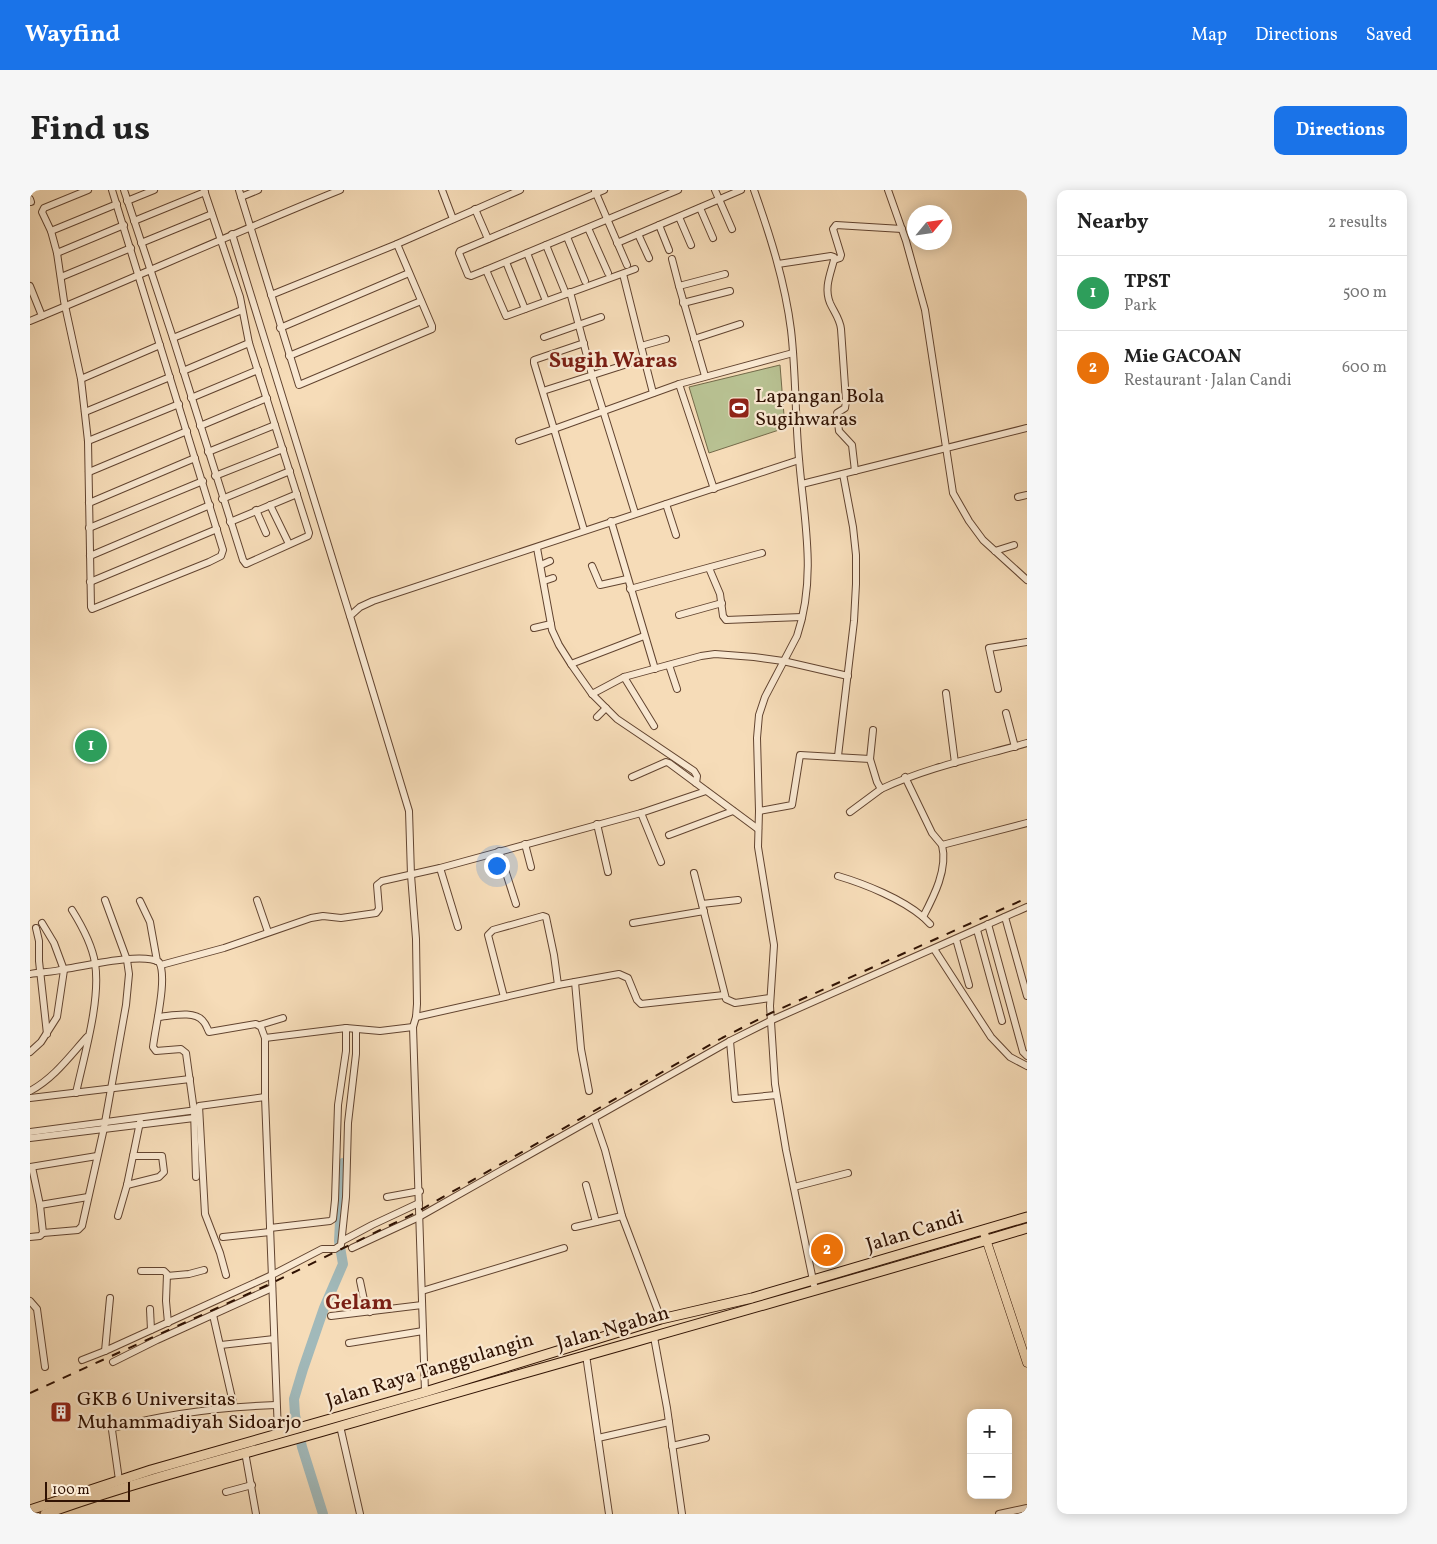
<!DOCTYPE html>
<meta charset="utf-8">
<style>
:root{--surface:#fff;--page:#f6f6f6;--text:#222;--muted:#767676;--line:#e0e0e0;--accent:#1a73e8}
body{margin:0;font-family:Vollkorn,serif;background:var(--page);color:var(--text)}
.controls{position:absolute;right:15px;bottom:15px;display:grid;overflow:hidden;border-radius:10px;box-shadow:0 2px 12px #0003}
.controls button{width:45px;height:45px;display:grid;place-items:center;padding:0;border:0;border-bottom:1px solid var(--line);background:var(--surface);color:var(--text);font:25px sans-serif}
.compass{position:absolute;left:877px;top:15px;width:45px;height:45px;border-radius:50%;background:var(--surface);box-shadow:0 2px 12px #0003;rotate:61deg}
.scale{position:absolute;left:15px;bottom:12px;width:85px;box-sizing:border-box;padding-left:5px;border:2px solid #301203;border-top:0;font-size:14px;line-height:18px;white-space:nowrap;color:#301203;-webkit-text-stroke:4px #f9e8d1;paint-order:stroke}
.you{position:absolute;left:466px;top:675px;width:18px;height:18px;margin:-12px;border:4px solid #fff;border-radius:50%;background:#1a73e8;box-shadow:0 0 0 8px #1a73e833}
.badge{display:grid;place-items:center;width:32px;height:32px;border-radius:50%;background:var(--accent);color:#fff;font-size:16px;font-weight:700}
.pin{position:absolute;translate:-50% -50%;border:2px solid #fff;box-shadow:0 1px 5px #0006}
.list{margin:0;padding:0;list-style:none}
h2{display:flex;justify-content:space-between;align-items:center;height:65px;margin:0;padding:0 20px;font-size:21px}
h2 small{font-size:16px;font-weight:400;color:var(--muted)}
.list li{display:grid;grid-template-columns:32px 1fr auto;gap:15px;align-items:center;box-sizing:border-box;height:75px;padding:0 20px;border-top:1px solid var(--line)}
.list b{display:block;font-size:19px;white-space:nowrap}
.list p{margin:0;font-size:16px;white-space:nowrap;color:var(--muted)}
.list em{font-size:16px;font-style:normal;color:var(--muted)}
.map{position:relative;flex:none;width:997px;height:1324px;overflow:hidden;border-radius:10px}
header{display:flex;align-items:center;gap:30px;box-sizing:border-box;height:70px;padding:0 25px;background:var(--accent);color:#fff}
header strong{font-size:24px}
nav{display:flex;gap:28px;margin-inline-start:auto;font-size:18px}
.intro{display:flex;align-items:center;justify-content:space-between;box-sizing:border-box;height:120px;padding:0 30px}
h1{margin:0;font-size:35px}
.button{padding:12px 22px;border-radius:10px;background:var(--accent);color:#fff;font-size:18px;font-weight:700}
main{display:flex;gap:30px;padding:0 30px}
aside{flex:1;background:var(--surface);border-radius:10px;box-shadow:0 2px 12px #0003}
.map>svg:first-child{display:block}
</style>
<header>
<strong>Wayfind</strong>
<nav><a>Map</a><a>Directions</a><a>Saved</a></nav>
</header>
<div class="intro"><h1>Find us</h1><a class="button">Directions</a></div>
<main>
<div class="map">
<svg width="997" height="1324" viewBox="0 0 997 1324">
<rect width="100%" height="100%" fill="#f6dcb8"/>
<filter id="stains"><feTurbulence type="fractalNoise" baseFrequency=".004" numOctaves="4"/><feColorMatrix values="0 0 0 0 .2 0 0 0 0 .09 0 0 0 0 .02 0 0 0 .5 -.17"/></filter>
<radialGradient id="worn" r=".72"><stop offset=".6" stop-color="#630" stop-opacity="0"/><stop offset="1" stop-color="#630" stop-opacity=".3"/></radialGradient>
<polygon fill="#b8c192" stroke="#746a4a" points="750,175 755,238 679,263 659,197"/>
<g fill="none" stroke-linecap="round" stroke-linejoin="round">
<polyline stroke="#a1b9ba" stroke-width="10" points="293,1324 272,1257 265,1225 264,1209 273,1179 294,1118 313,1074 309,1051 313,973"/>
<g stroke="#624430" stroke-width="8">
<g id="minor">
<polyline points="58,0 14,18 12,22 21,41 27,63 34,111 51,189 58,251 61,417 62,419 179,372 191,366 193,360 82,0"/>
<polyline points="94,0 143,148 213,370 216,374 278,346 279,343 219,153 210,107 174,0"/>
<polyline points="209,0 269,195 402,139 402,136 367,54"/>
<polyline points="412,0 423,29"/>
<polyline points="574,0 430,61 429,63 438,85 441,86 456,80 648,0"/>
<polyline points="685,0 702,39"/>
<path d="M724 0C740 45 755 92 761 140 766 183 765 226 769 269 774 330 787 386 767 446L735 507 729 525 727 548 729 621 728 657 744 755 740 816 745 894 756 960 785 1100"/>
<polyline points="858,0 876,51 895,120 923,303 939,331 953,350 997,390"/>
<polyline points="565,1 597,75"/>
<polyline points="211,7 228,0"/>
<polyline points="0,9 1,12"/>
<polyline points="97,11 124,0"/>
<polyline points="670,18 683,48"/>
<polyline points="445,19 458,49"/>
<polyline points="649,27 661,55"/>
<polyline points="104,31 175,2"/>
<polyline points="629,35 639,60"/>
<polyline points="558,38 578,83"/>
<polyline points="21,41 87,14"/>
<polyline points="202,44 320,426"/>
<polyline points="608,44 619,68"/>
<polyline points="537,47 555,91"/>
<polyline points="111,53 182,24"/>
<polyline points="587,53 711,0"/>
<polyline points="516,55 536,104"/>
<polyline points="27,63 94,35"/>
<polyline points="497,63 516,111"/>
<polyline points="642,69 649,96"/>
<path d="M804 70C800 85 794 98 800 113 804 122 810 129 811 139L816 211 815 218 807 223 809 241 822 255 825 281"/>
<polyline points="804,70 810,68 811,65 803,39 806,35 872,39"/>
<polyline points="476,72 495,119"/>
<polyline points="748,74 801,66 804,67 804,70"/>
<polyline points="456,80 476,126 605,79"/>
<polyline points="593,84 611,156"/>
<polyline points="31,87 101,58"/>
<polyline points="0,96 12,126"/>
<polyline points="540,102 562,185 605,323"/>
<polyline points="241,105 367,54 490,0"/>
<polyline points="653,113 700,101"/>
<path d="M0 131C104 88 206 42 310 0"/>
<polyline points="250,138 379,83"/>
<polyline points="514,147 571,127"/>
<polyline points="143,148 212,120"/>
<polyline points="664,149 710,134"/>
<polyline points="554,153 504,170 504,173 524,239 649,194 763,163"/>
<polyline points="259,166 391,111"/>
<polyline points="153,181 219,153"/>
<polyline points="675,186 649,96 695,84"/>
<polyline points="51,189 130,155"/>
<polyline points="649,194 684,299"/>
<polyline points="516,200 613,169"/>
<polyline points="623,203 611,156 636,149"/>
<polyline points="161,208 228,180"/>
<polyline points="55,222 140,187"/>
<polyline points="170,236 237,208"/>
<polyline points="58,251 149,214"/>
<polyline points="489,251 524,239 554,340"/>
<polyline points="178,262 245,235"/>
<polyline points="59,282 157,241"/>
<polyline points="185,286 253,259"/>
<polyline points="772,294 997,238"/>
<polyline points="988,307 997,305"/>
<polyline points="192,309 260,281"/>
<polyline points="59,313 165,268"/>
<polyline points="636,314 646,345"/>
<polyline points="240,315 259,354"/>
<polyline points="226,320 236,343"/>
<polyline points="581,331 625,479"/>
<polyline points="200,332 267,304"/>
<polyline points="59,338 173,291"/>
<polyline points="507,358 522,440 529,455 541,474 562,504 587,529 664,581 667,586 666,593"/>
<polyline points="965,361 984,355"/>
<polyline points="60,366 180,315"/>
<polyline points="511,375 520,371"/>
<polyline points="562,376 570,395 597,389"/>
<polyline points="679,378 690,404 693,426 696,430 772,427"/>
<polyline points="514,391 523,388"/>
<polyline points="60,392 187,339"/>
<polyline points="600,399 732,363"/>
<polyline points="649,425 692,413"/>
<polyline points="504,438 521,434"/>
<polyline points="541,474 614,446"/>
<polyline points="639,475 647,499"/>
<polyline points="594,487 624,536"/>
<polyline points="968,499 959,458 997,452"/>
<polyline points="916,503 925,573"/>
<polyline points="562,504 594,487 671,466 685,464 724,467 753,471 818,486"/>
<polyline points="976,523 985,557"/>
<polyline points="567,527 576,518"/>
<polyline points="808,566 824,431 826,394 826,365 823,337 813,284"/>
<polyline points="840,569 843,540"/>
<polyline points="602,587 636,572 639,573 728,639"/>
<polyline points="875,587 902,643 912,655 997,633"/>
<path d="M729 621 762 615 770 565 840 569 847 592 851 599C898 577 948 567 997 553"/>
<polyline points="820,622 851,599"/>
<polyline points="611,623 631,672"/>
<polyline points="567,634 578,682"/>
<polyline points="639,645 703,621"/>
<polyline points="495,654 501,677"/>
<polyline points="469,661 486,714"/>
<polyline points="410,678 428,737"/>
<polyline points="664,683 696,809 705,813 740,808"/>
<path d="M808 686C835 694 872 709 893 727 904 706 918 679 912 655"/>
<polyline points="227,710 238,742"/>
<polyline points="110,711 120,732 127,771"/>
<polyline points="672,714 708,710"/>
<path d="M42 720C52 736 62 754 65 773 71 810 54 866 46 903"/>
<polyline points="893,727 900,734"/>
<polyline points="975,727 997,806"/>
<polyline points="603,733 674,721"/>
<polyline points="958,734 993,862 997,866"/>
<polyline points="6,738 9,751 9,771 17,844"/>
<polyline points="947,740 972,831"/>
<polyline points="926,749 939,795"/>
<polyline points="904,759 961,847 980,867 997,876"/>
<polyline points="131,775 194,758 281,728 293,726 311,728 346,723 349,719 347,695 352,691 410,678 611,623 676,601"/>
<path d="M0 784C12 782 24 782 35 779 56 776 112 762 129 772 138 787 125 838 123 857L126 861 151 859 156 863 164 921 166 987"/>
<polyline points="545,792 551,859 559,901"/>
<polyline points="474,807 458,745 463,740 513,726 516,727 524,765 528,795"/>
<path d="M128 827C141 826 164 820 173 831 176 834 177 838 179 842L226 834 231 837 235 848V907L248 1243"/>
<polyline points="386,827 528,795 589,784 598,788 607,810 611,814 694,805"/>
<polyline points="230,835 253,828"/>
<polyline points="235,848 316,838 350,841 383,837"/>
<polyline points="700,851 705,909 746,905"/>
<polyline points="0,862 11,852 27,827 34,780 24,753 12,733"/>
<path d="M0 901C24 888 39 867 57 847"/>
<polyline points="0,908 160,889"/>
<polyline points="564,928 575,960 592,1026 631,1129"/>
<polyline points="0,942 167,920"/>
<polyline points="0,948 164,928"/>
<polyline points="0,977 67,966"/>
<polyline points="97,995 129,987 134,982 132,966 103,966"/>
<polyline points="556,995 566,1032"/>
<polyline points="764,997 818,983"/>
<polyline points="357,1007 390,1001"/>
<polyline points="10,1015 58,1007"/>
<polyline points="88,1026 97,995 110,932"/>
<polyline points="545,1037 592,1026"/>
<polyline points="240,1038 300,1031 303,1029 305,1010 308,915 316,861 316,838"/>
<polyline points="13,1043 48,1040 52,1036 74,938 96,815 99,784 97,770 75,710"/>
<polyline points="0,1047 10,1046 13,1043 10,1015 2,977"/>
<polyline points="193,1047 240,1042"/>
<polyline points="312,1051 342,1035 389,1013"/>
<polyline points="322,1058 389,1027 700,851 742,830 997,717"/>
<polyline points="111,1081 134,1081 137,1084 136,1111 138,1133"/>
<polyline points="196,1085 190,1063 175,1024 169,916 235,907"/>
<polyline points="137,1086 159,1084 174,1080"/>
<polyline points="330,1091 334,1110 340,1122"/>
<polyline points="392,1101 534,1058"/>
<polyline points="80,1108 75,1161 242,1085 292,1059 305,1059 311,1055 316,1007 318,933 326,864 326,839"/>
<polyline points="0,1111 7,1119 15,1177"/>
<polyline points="120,1119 121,1140"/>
<polyline points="183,1125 204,1217"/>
<polyline points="301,1126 392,1115"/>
<polyline points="624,1147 637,1218 652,1324"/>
<polyline points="319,1153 393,1141"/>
<polyline points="191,1155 244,1149"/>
<polyline points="556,1165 579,1324"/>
<polyline points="52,1170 75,1161"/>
<polyline points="83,1172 127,1150 242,1098"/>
<polyline points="395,1202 383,837 386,827 387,814 386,749 381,685 379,621 320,426 330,417 343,411 769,270"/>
<polyline points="310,1236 330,1324"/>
<polyline points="568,1248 639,1232"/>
<polyline points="642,1256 676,1248"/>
<polyline points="215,1262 226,1324"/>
<path d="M89 1290 82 1240 83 1238C135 1224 192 1217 246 1215"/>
<polyline points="196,1302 222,1295"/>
<polyline points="969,1324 997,1318"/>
</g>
</g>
<g stroke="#301203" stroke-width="9">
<polyline id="major" points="953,1040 997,1173"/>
</g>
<g stroke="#301203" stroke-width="11">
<g id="highway">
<polyline points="0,1320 121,1280 395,1202 631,1129 722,1108 997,1027"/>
<path d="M15 1324C112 1289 212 1265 311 1236 539 1169 769 1107 997 1038"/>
</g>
</g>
<use href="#minor" stroke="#f9e8d1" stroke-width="6"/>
<use href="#major" stroke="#f6dcb8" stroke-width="8"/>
<use href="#highway" stroke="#f6dcb8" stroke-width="9"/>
<polyline stroke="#301203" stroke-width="2" stroke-dasharray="9 9" stroke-linecap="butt" points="0,1203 242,1093 385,1023 692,848 741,823 997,708"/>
</g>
<defs>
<g id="stadium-square" transform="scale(1.125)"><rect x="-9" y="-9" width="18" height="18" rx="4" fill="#8f2418" stroke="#f9e8d1"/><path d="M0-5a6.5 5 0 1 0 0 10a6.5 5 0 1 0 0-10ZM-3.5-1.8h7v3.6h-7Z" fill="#fff"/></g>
<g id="building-square" transform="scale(1.125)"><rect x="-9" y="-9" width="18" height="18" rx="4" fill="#8f2418" stroke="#f9e8d1"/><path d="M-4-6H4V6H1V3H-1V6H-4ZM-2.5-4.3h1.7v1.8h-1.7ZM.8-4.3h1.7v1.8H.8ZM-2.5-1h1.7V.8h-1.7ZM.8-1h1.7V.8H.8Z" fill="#fff"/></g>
</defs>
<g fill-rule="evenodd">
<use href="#stadium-square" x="709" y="218"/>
<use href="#building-square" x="31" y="1222"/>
</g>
<g text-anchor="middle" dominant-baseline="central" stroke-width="4.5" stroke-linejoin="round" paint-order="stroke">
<g font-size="20" fill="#301203" stroke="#f9e8d1" text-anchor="start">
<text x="725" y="207">Lapangan Bola<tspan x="725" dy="23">Sugihwaras</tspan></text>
<text x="47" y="1210">GKB 6 Universitas<tspan x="47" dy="23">Muhammadiyah Sidoarjo</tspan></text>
</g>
<g font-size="20" fill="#301203" stroke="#f9e8d1">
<text transform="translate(885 1042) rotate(-17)">Jalan Candi</text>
<text transform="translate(583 1139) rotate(-16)">Jalan Ngaban</text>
<text transform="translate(400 1181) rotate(-17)">Jalan Raya Tanggulangin</text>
</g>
<g font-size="22" font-weight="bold" fill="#7a1f14" stroke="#f9e8d1">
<text x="583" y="171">Sugih Waras</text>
<text x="329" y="1113">Gelam</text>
</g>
</g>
<rect width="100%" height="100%" filter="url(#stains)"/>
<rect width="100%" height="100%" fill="url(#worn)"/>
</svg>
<div class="controls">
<button>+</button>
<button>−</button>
</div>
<svg class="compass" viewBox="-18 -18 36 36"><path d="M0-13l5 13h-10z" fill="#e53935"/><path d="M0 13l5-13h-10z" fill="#767676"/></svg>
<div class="scale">100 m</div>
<div class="you"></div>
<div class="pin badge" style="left:61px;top:556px;background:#2e9e5b">1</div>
<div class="pin badge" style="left:797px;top:1060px;background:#e8710a">2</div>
</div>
<aside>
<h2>Nearby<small>2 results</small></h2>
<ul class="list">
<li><span class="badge" style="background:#2e9e5b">1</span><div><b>TPST</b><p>Park</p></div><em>500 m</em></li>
<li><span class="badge" style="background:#e8710a">2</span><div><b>Mie GACOAN</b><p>Restaurant · Jalan Candi</p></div><em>600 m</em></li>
</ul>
</aside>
</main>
